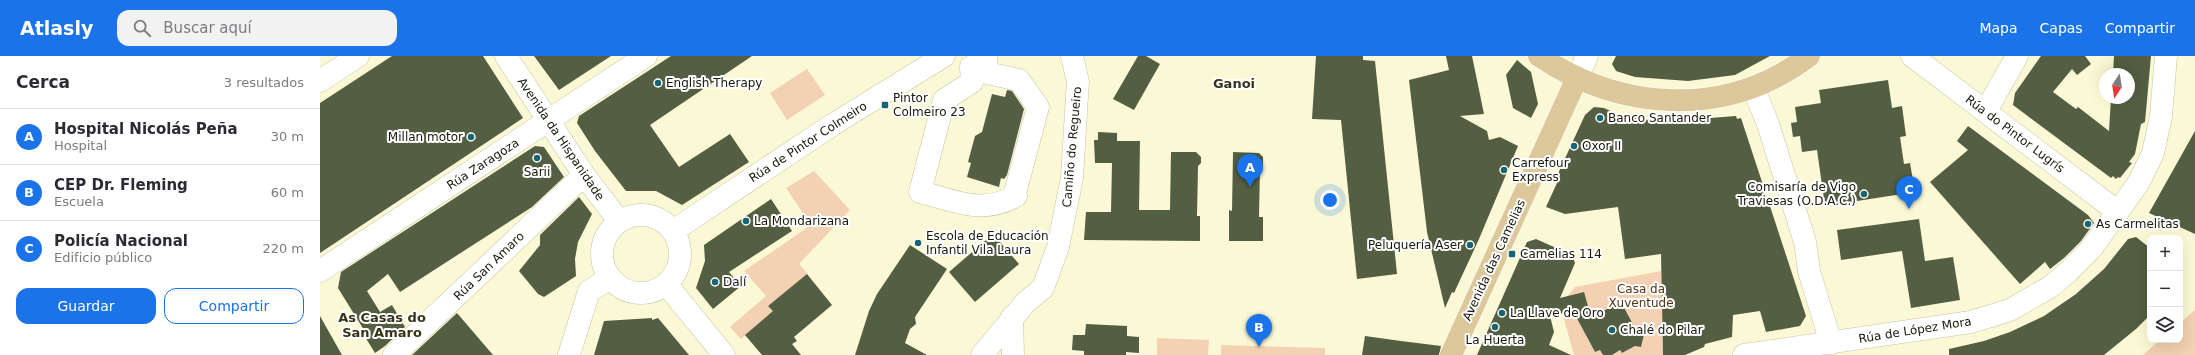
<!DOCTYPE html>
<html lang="es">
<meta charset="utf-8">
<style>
:root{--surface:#fff;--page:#f2f2f3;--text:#2b2b33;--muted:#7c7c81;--line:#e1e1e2;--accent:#1a73e8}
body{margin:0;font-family:"DejaVu Sans",sans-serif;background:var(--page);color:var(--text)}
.controls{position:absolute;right:12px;bottom:12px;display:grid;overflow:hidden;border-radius:8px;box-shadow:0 4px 16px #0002}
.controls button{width:36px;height:36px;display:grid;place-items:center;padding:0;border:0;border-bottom:1px solid var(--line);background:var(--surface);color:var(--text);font:20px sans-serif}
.compass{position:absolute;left:1779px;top:12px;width:36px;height:36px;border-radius:50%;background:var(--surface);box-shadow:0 4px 16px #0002;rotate:192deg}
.you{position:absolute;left:1010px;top:144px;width:14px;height:14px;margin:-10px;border:3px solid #fff;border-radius:50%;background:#1a73e8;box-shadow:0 0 0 6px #1a73e833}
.badge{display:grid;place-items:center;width:26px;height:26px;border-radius:50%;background:var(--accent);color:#fff;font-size:13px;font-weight:700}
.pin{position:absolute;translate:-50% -33px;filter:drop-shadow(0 1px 2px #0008)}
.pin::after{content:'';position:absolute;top:21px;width:14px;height:12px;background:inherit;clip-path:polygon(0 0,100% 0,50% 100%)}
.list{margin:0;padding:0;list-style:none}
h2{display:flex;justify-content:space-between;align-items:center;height:52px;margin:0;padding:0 16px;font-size:17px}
h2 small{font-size:13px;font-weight:400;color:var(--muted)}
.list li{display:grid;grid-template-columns:26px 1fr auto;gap:12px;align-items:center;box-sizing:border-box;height:56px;padding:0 16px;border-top:1px solid var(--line)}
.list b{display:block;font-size:15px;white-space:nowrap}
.list p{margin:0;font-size:13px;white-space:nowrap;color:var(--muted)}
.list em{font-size:13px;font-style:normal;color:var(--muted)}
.actions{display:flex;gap:8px;padding:12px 16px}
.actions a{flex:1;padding:9px 0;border:1px solid var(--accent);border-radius:12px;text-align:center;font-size:14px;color:var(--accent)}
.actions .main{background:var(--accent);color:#fff}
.icon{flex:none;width:22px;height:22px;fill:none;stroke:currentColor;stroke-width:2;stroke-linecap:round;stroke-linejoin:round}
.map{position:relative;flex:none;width:1875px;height:299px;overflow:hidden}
header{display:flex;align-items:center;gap:24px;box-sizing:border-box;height:56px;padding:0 20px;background:var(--accent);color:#fff}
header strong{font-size:19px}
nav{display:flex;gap:22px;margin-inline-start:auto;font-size:14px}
.search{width:280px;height:36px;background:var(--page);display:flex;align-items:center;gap:10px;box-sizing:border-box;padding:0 14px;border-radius:12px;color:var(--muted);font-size:15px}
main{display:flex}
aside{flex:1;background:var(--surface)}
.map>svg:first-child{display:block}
</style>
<header>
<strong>Atlasly</strong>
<div class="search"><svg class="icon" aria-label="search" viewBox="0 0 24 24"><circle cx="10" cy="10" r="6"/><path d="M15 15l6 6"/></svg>Buscar aquí</div>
<nav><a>Mapa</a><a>Capas</a><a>Compartir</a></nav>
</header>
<main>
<aside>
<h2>Cerca<small>3 resultados</small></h2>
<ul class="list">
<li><span class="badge">A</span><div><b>Hospital Nicolás Peña</b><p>Hospital</p></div><em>30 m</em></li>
<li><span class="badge">B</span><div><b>CEP Dr. Fleming</b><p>Escuela</p></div><em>60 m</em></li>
<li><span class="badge">C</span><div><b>Policía Nacional</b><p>Edificio público</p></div><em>220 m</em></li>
</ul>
<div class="actions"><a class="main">Guardar</a><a>Compartir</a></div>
</aside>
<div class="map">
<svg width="1875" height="299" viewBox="0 0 1875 299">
<rect width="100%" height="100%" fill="#fbf9d5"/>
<g fill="#f3d1b2">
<polygon points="487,13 505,39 467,64 450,37"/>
<polygon points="494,115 530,154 479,208 488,218 448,250 453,255 421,283 410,271 446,240 424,215 491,169 466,132"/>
<polygon points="1341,215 1343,299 1292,299 1300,294 1302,297 1311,292 1310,288 1321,291 1325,276 1315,272 1301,246 1274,259 1266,280 1275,296 1280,294 1283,299 1254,299 1240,249 1255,231"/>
<polygon points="1875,254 1875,299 1823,299 1840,284 1860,284 1860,267"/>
<polygon points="837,282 889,284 888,299 837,299"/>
<polygon points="901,289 1005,292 1005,299 901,299"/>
</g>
<g fill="#535e42">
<polygon points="72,0 163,0 203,62 0,197 0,47"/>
<polygon points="214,0 291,0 239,34"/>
<polygon points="351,0 432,0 330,69 359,111 410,78 429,106 362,149 336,135 306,135 275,95 257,67 259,60"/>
<polygon points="818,0 826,0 840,8 814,54 793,43"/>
<polygon points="996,0 1043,0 1043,4 1055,5 1077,218 1037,223 1021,64 992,63"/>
<polygon points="1126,0 1152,0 1164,58 1140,60 1167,75 1169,84 1180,81 1198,90 1159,183 1134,237 1132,236 1125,252 1107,176 1089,24 1129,14"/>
<polygon points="1296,0 1450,0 1415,19 1368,25 1315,21 1296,15 1292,8"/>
<polygon points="1721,0 1765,0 1771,8 1757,19 1752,13 1733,36 1756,53 1758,51 1789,75 1791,42 1809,42 1809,18 1793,18 1794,0 1831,0 1825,66 1821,68 1815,98 1809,106 1812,107 1800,122 1798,121 1796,123 1793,120 1791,122 1693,49 1695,37"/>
<polygon points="1197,4 1211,16 1218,48 1211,62 1193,52 1186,19"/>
<polygon points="1568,24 1572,52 1582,50 1586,80 1580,81 1584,108 1590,107 1595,136 1505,150 1497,94 1482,96 1480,80 1473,81 1471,67 1477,66 1475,51 1501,47 1499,34"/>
<polygon points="687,34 692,35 704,53 687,119 684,123 681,122 679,131 647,121 651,107 648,106 655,80 662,76 672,38 685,41"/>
<polygon points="1274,51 1284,52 1297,58 1338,66 1416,60 1417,63 1421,62 1486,260 1480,270 1446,276 1440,255 1413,259 1412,281 1385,288 1384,291 1365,299 1343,299 1341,198 1305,203 1298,151 1245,158 1226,151 1237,127 1236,122 1265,59"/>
<polygon points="1648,70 1768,159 1774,167 1761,185 1744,202 1730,213 1725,206 1700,228 1610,126 1648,94 1637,85"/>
<polygon points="1875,75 1875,178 1829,157"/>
<polygon points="778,76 797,77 797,85 820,85 819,154 850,154 851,96 876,96 881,101 881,107 878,110 877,160 880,160 880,185 764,184 766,156 791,156 792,107 775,107 774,84 778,84"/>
<polygon points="215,90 224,91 244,121 212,151 80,236 68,218 47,235 60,256 72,249 85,271 65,290 55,297 42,276 44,274 18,232 21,216"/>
<polygon points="913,96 939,97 943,101 943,108 940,111 939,161 943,161 943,185 909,185 909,154 912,155"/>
<polygon points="259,141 272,158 258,186 255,203 256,220 224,241 218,238 199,215 220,189 220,179"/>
<polygon points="451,143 472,175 409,216 421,230 393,253 376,232 385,205 384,189"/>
<polygon points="1599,163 1605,205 1633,201 1640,244 1591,252 1582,195 1521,204 1517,174"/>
<polygon points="673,178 699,208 655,246 629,216"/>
<polygon points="1816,181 1830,192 1830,259 1816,273 1784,299 1629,299 1629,293 1664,285 1690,276 1724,260 1756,238 1784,213 1808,183"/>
<polygon points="1216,183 1252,199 1255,207 1240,242 1264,236 1271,261 1301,246 1315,272 1325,275 1321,291 1315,290 1302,297 1300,294 1292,299 1283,299 1280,294 1275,296 1253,255 1230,260 1234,276 1229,289 1251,299 1157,299 1207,186"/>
<polygon points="590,189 627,213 595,261 596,268 590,273 585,287 607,299 535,299 549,255 557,238"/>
<polygon points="487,218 512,249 474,281 477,285 472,288 481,299 442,299 425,279 453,255 448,250"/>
<polygon points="137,257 173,299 92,299"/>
<polygon points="0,260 22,299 0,299"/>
<polygon points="332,262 332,264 338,262 369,299 274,299 284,265"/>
<polygon points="766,268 807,270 807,280 819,281 819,297 806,296 806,299 764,299 764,295 752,294 753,279 765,279"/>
<polygon points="1045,280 1081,285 1121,290 1119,299 1042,299"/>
</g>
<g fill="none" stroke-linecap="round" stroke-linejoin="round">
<g stroke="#c5c3a1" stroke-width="23">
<g id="minor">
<polyline points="186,0 264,119 299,165"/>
<polyline points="1592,0 1798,156"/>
<path d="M666 2 667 17 699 24 718 51 695 137 696 140C661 159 636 145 600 136L624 44 652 26 651 11Z"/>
<polyline points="1263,9 1267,0"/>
<polyline points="0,25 38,0"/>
<polyline points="1433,31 1448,68 1485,186 1489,215 1511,287"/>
<polyline points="1666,55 1697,0"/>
<circle cx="321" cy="198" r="39"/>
<polyline points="353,175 512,69 624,0"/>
<polyline points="0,215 326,0"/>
<polyline points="346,228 404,299"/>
<polyline points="692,261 693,299"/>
<polyline points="74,299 264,119"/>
<polyline points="249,299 269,235 289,223"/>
<polyline points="662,299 706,246 723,232 738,191 752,122 756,55 758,26 752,0"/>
<polyline points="1424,299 1651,266 1690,254 1730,231 1748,216 1771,193 1819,126 1833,97 1841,60 1846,0"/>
</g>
</g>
<g stroke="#fff" stroke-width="23">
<g id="major">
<path d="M1219 0C1302 56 1407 62 1489 0"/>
<polyline points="1131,299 1257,22"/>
</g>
</g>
<use href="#minor" stroke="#fff" stroke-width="22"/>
<use href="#major" stroke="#ddc89b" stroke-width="22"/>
</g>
<g fill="#18646f" stroke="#fff" stroke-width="1.5">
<circle cx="338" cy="27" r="4"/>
<rect x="561" y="45" width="8" height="8" rx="2"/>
<circle cx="1280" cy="62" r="4"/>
<circle cx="151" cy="81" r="4"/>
<circle cx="1254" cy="90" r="4"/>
<circle cx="217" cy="102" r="4"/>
<circle cx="1184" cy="114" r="4"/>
<circle cx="1544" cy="138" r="4"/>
<circle cx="426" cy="165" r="4"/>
<circle cx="1768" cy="168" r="4"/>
<circle cx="598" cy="187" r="4"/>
<circle cx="1150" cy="189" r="4"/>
<rect x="1188" y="194" width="8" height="8" rx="2"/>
<circle cx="395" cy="226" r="4"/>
<circle cx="1182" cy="257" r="4"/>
<circle cx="1175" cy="271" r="4"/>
<circle cx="1292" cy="274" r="4"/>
</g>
<g text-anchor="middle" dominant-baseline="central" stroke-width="4" stroke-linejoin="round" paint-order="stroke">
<g font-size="12" fill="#19180b" stroke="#fff" text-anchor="start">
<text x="346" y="27">English Therapy</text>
<text x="573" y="42">Pintor<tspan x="573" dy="14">Colmeiro 23</tspan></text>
<text x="1288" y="62">Banco Santander</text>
<text x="143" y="81" text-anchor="end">Millan motor</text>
<text x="1262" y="90">Oxor II</text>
<text x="1192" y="107">Carrefour<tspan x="1192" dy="14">Express</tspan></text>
<text x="217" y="116" text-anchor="middle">Sarii</text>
<text x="1536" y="131" text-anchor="end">Comisaría de Vigo<tspan x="1536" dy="14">Traviesas (O.D.A.C.)</tspan></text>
<text x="434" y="165">La Mondarizana</text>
<text x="1776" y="168">As Carmelitas</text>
<text x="606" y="180">Escola de Educación<tspan x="606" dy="14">Infantil Vila Laura</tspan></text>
<text x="1142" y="189" text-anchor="end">Peluquería Aser</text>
<text x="1200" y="198">Camelias 114</text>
<text x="403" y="226">Dalí</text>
<text x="1190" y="257">La Llave de Oro</text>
<text x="1300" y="274">Chalé do Pilar</text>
<text x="1175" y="284" text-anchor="middle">La Huerta</text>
</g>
<g font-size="12" fill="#19180b" stroke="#fff">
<text transform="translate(1695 78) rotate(37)">Rúa do Pintor Lugrís</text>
<text transform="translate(241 83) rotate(56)">Avenida da Hispanidade</text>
<text transform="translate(488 86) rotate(-33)">Rúa de Pintor Colmeiro</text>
<text transform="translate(752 91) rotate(-85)">Camiño do Regueiro</text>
<text transform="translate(163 108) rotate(-33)">Rúa Zaragoza</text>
<text transform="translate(1174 204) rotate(-65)">Avenida das Camelias</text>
<text transform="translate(169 210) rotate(-44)">Rúa San Amaro</text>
<text transform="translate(1595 274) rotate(-9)">Rúa de López Mora</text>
</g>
<g font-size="12" fill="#543411" stroke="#fff">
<text x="1321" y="233">Casa da<tspan x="1321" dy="14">Xuventude</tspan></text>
</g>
<g font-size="13" font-weight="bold" fill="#363416" stroke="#fff">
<text x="914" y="27">Ganoi</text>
<text x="62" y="261">As Casas do<tspan x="62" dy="15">San Amaro</tspan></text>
</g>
</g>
</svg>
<div class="controls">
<button>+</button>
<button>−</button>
<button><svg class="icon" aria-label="layers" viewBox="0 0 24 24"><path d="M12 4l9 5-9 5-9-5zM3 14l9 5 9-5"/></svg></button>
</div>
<svg class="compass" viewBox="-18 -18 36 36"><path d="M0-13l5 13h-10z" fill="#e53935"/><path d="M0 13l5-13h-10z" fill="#7c7c81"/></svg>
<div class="you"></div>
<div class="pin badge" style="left:930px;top:131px">A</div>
<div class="pin badge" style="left:939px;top:291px">B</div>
<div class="pin badge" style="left:1589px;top:153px">C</div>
</div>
</main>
